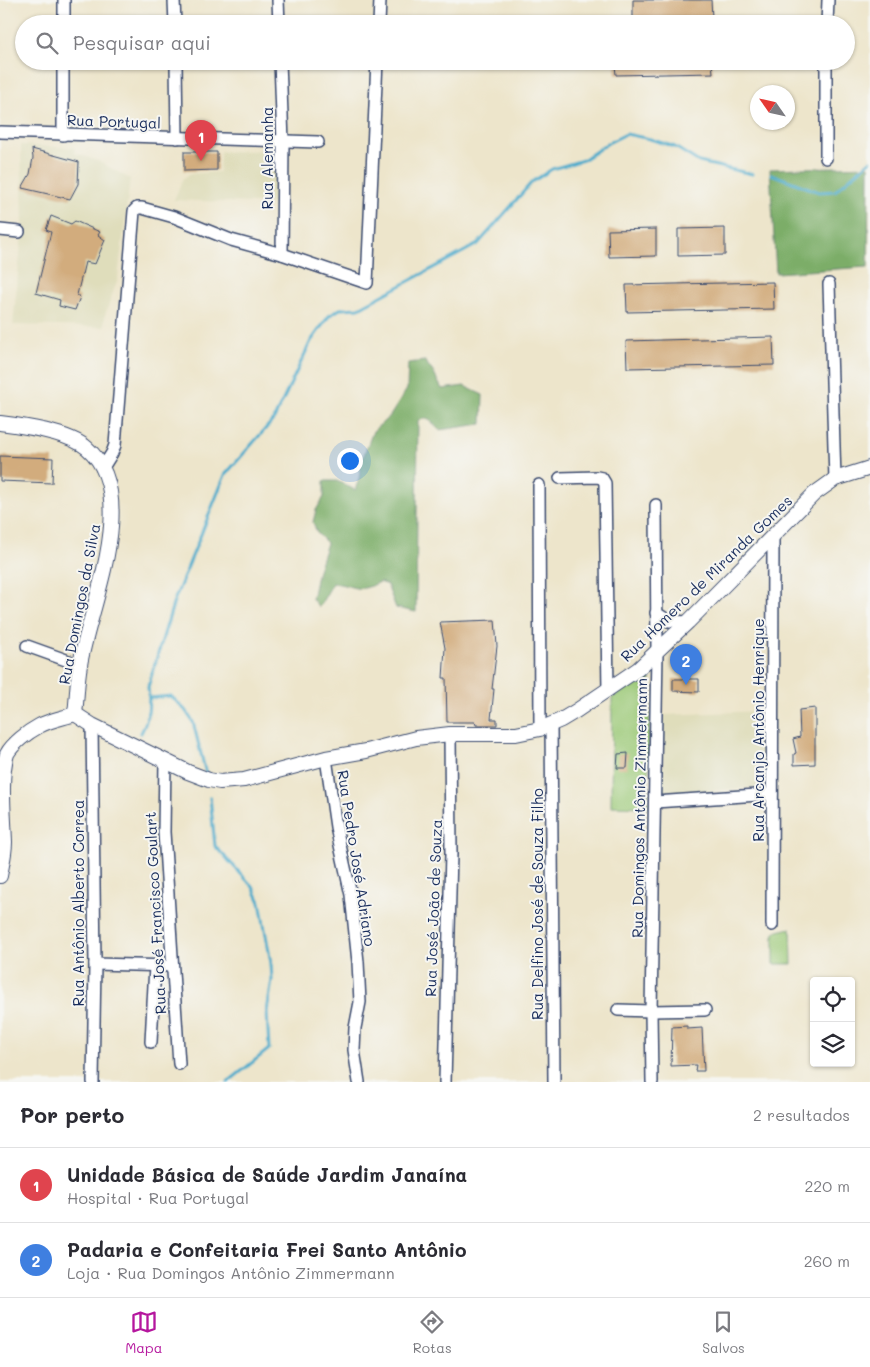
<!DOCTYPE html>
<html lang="pt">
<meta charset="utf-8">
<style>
:root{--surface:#fff;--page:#f2f2f3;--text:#2b2b33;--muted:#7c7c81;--line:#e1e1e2;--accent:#b5179e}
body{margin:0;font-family:Mali,sans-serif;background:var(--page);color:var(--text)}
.controls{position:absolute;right:15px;bottom:15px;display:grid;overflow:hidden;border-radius:5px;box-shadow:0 1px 4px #0004}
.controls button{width:45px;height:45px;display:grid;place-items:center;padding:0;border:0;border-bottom:1px solid var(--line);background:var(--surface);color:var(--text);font:25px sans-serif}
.compass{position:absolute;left:750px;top:85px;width:45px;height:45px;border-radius:50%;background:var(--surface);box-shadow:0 1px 4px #0004;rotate:304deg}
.you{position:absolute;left:349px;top:460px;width:18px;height:18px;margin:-12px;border:4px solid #fff;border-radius:50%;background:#1a73e8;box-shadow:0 0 0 8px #1a73e833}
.badge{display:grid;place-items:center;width:32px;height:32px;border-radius:50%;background:var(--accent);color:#fff;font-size:16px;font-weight:700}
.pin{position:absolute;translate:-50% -41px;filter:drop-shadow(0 1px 2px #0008)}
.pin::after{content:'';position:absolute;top:26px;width:18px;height:15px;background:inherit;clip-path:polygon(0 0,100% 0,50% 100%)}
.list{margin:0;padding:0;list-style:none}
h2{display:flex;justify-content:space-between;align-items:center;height:65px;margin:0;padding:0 20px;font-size:21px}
h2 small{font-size:16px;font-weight:400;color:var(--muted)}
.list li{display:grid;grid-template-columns:32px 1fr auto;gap:15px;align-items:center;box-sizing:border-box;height:75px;padding:0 20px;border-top:1px solid var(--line)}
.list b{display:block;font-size:19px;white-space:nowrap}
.list p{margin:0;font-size:16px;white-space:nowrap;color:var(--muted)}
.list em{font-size:16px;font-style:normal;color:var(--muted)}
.icon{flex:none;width:28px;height:28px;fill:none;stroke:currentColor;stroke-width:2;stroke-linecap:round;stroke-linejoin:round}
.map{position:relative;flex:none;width:870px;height:1082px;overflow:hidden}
.search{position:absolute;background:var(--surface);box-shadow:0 1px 4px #0004;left:15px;right:15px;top:15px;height:55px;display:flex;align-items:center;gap:12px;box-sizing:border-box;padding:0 18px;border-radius:28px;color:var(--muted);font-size:19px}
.sheet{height:215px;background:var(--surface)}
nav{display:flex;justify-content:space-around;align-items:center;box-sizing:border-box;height:70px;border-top:1px solid var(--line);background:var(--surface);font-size:14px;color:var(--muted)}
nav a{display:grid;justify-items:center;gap:2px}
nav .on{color:var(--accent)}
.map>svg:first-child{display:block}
</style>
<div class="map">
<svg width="870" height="1082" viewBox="0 0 870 1082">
<rect width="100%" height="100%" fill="#f6f6f2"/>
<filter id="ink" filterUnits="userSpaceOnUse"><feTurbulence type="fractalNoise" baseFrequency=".02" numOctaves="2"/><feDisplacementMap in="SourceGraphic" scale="10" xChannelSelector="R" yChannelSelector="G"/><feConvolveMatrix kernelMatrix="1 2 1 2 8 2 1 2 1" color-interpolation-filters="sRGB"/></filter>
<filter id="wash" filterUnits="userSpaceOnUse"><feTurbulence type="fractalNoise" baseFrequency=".0096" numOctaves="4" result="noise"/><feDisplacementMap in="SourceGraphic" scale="20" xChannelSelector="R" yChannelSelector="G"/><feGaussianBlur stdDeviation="1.12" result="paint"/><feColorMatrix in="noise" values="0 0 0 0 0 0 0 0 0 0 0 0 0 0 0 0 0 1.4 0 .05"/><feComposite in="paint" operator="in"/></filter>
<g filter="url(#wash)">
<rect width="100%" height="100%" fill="#ede5cb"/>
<g fill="#dfddbb">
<polygon points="21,145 74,148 75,153 98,161 130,179 118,278 105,315 104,327 13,325 23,223"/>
<polygon points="278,150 276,204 174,200 183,178 187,177 189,174 219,172 220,152"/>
<polygon points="761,711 763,787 663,794 664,715"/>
</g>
<g fill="#9bc977" stroke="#5b7c6a">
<polygon points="650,668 648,807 611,806 612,698"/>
<polygon points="791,928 792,964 774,964 774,932"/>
</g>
<g fill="#7cad68" stroke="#4c6e63">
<polygon points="869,166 868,267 776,273 770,169"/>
<path d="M425 361 433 372 442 389 464 386 483 395 482 424 439 430C433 423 428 415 418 421L416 612 396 608 387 585 380 582C356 594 357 586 333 583L319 607 312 599 318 570 327 543 317 533 313 522 316 510 324 497V481H337L355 490 359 479 361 463 373 431 390 416 407 389 408 363Z"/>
</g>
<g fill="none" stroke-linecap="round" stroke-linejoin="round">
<g stroke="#4eaccc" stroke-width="3">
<polyline points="771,174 819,192 835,191 870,161"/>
<polyline points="150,698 171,696 185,710 193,722 206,774"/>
<path d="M141 733C149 718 150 704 148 687L174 601 225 475 274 419 311 341 329 316 340 309 359 308 478 244 532 182 552 169 583 160 608 143 626 134 650 139 675 147 699 162 752 174"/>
<polyline points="210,797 215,846 253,887 260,902 271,963 272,980 267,1012 269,1049 228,1082"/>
</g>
</g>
<g id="blocks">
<g fill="#d2ac7d">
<polygon points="633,0 711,0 712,18 633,19"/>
<polygon points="622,61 656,61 656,64 672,64 672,61 706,61 706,63 712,63 713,73 616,75 615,65 622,65"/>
<polygon points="32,149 79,162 78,184 70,199 22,188 30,174 33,158"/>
<polygon points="184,152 217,152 217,170 184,171"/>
<polygon points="51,216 71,224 75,221 100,232 98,235 105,240 95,264 85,262 77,295 80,297 75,310 59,306 60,300 36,293 51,232 46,230"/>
<polygon points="725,228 725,255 678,256 678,229"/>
<polygon points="656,229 656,256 609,257 608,230"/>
<polygon points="773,282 774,309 627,312 626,285"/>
<polygon points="773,337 774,365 627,368 626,341"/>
<polygon points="0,456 53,458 52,483 0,481"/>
<polygon points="495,620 497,646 492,689 494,689 491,719 497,719 497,725 476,725 475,722 447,722 446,678 443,678 445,648 440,622"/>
<polygon points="673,679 699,679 699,692 673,691"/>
<polygon points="815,708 815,764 794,765 794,754 796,753 793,739 800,737 799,710"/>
<polygon points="628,753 627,768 617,768 618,754"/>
<polygon points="687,1026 687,1029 702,1028 704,1071 695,1071 696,1065 671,1066 672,1027"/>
</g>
</g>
</g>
<g filter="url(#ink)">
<use href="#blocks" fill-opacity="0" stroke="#3a4a6e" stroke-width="1"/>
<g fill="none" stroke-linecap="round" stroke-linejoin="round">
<g stroke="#3a4a6e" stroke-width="14">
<g id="minor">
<polyline points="174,0 175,24"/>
<polyline points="278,0 279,24"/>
<polyline points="64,24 64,0"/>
<polyline points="379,24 380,0"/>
<polyline points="827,24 828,0"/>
<polyline points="176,61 177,138"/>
<polyline points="280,61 283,142 282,254"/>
<polyline points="0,132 318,142"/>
<polyline points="63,135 63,61"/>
<polyline points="826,158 826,61"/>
<polyline points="0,230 19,232"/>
<polyline points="829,284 835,479"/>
<polyline points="102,469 112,453 115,445 134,211 137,208 142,208 174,217 231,240 282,254 367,283 377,61"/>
<polyline points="560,478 597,477 602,478 605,483 608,691"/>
<polyline points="539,485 540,729"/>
<polyline points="656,613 669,621 688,622"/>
<polyline points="27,646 80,665"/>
<polyline points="92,725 95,964 93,1082"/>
<polyline points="551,725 554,1082"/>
<polyline points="326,758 336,827 351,895 358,962 360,1002 355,1028 354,1050 359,1082"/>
<polyline points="165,760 164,832 179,1064"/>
<polyline points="655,802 772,794"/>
<polyline points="772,925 773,536"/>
<polyline points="95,964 172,966"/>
<polyline points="618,1010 651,1011 705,1010"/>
<polyline points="151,1042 155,966"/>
<polyline points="445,1082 451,854 450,734"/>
<polyline points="652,1082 651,1011 657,652 656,505"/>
</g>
</g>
<g stroke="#3a4a6e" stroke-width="16">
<g id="tertiary">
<path d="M0 423C24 426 68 432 87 448 142 495 89 607 80 665 77 681 77 698 75 714"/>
<path d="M0 876C2 864 5 853 5 842 4 816 0 776 7 754 13 743 28 732 39 726 50 720 63 718 75 714L92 725 188 772 209 780 220 782 244 780 326 758 366 751 416 738 450 734H516L540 729 561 720 576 711 638 669 688 622 814 494 835 479 870 468"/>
</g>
</g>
<use href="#minor" stroke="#fff" stroke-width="11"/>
<use href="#tertiary" stroke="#fff" stroke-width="14"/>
</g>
</g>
<g text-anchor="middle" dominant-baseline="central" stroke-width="4" stroke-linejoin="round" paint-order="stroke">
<g font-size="15" fill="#1b2f5e" stroke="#f6f6f2">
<text transform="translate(114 121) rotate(2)">Rua Portugal</text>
<text transform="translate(267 158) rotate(-90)">Rua Alemanha</text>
<text transform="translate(706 578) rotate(-44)">Rua Homero de Miranda Gomes</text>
<text transform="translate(79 604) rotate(-79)">Rua Domingos da Silva</text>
<text transform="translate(758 730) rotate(-90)">Rua Arcanjo Antônio Henrique</text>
<text transform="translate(639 808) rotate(-89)">Rua Domingos Antônio Zimmermann</text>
<text transform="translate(357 858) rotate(81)">Rua Pedro José Adriano</text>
<text transform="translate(78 903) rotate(-90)">Rua Antônio Alberto Correa</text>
<text transform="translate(537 904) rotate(-90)">Rua Delfino José de Souza Filho</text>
<text transform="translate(433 908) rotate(-88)">Rua José João de Souza</text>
<text transform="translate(155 913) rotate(-93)">Rua José Francisco Goulart</text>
</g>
</g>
</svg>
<div class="controls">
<button><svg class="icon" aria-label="locate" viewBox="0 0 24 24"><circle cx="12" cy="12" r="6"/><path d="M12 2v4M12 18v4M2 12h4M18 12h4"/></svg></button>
<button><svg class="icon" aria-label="layers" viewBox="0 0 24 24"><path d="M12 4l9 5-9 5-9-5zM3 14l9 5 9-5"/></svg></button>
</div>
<svg class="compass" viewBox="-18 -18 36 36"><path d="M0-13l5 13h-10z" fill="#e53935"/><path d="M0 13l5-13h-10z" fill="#7c7c81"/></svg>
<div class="you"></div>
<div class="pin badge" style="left:201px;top:161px;background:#e0444e">1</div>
<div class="pin badge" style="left:686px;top:685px;background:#3f7fe0">2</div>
<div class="search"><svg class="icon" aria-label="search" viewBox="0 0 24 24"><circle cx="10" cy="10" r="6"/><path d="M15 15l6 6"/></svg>Pesquisar aqui</div>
</div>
<section class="sheet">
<h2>Por perto<small>2 resultados</small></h2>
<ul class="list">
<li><span class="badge" style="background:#e0444e">1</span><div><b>Unidade Básica de Saúde Jardim Janaína</b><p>Hospital · Rua Portugal</p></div><em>220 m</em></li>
<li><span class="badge" style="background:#3f7fe0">2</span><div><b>Padaria e Confeitaria Frei Santo Antônio</b><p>Loja · Rua Domingos Antônio Zimmermann</p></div><em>260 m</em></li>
</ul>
</section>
<nav>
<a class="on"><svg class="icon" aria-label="map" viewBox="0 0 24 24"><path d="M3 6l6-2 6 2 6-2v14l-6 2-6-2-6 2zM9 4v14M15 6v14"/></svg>Mapa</a>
<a><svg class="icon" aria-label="directions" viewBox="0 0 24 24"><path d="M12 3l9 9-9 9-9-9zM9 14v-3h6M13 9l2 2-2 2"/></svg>Rotas</a>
<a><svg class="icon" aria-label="saved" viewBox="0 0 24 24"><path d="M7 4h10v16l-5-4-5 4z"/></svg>Salvos</a>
</nav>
